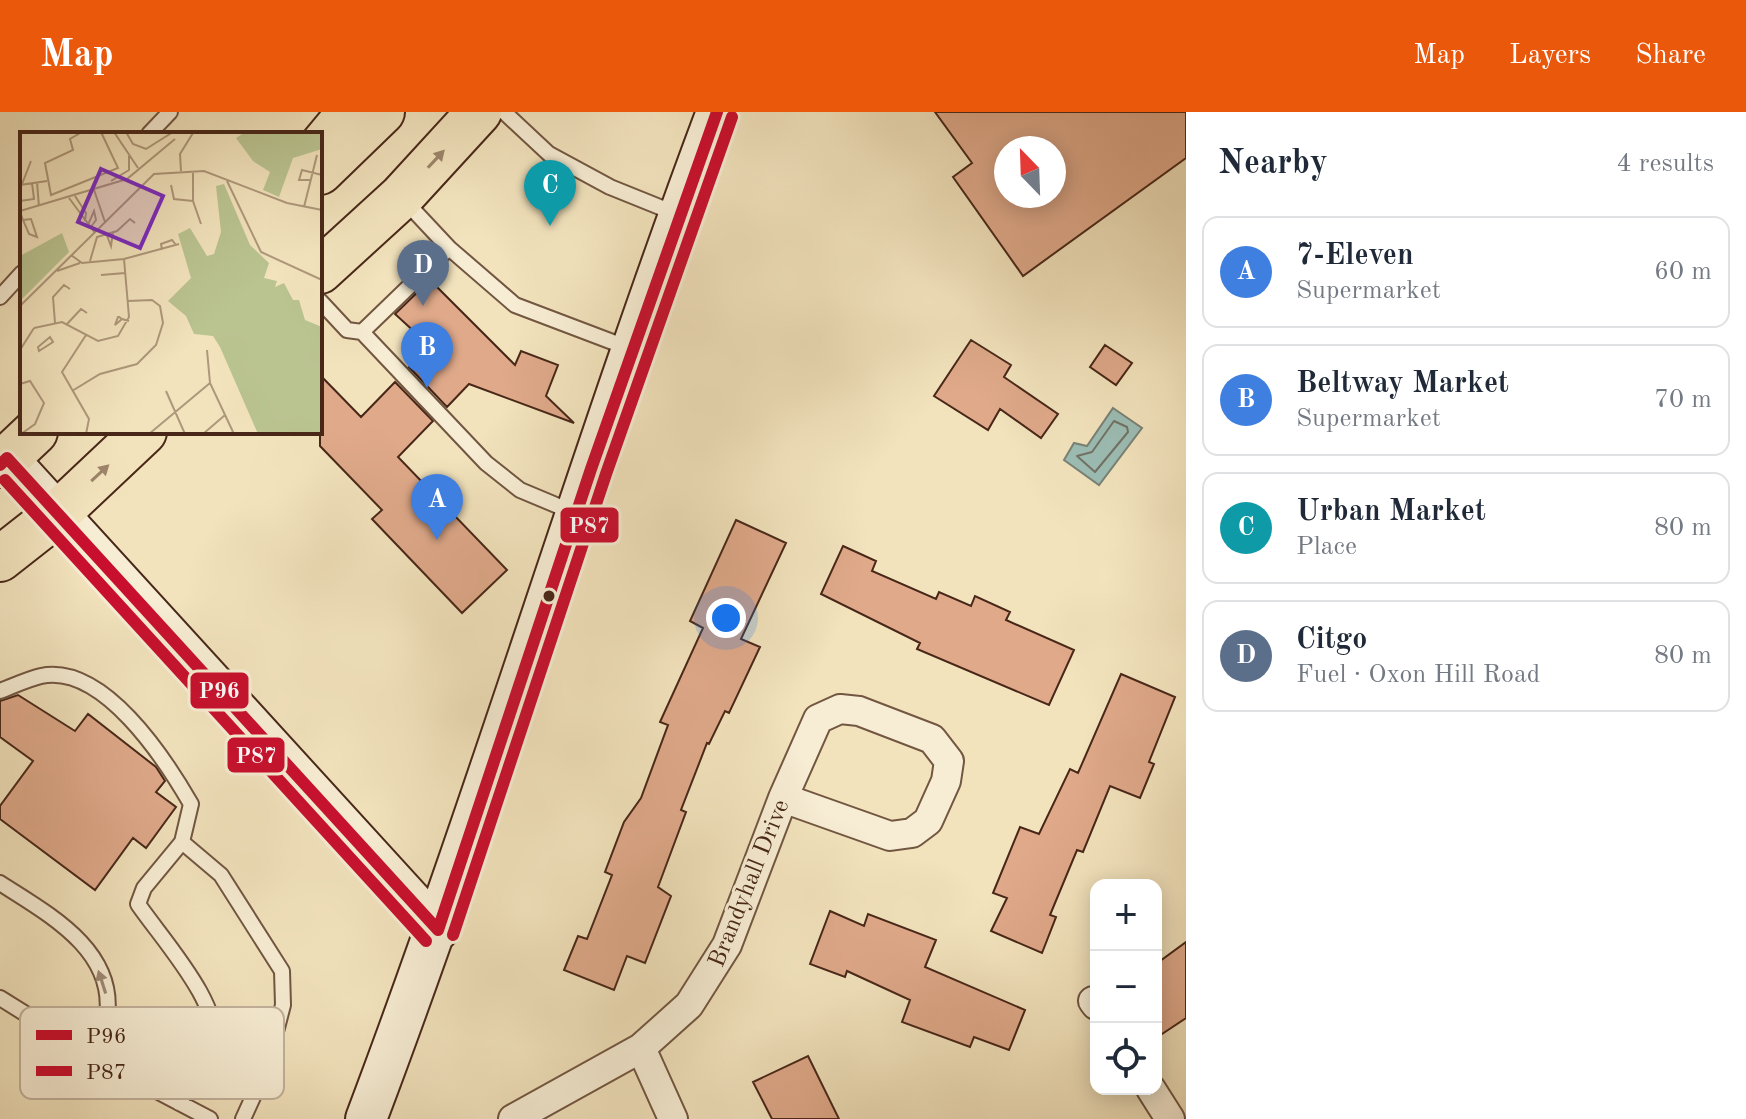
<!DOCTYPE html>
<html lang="en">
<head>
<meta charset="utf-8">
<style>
	:root { --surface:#fff; --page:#f2f2f3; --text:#1f2937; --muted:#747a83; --line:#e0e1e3; --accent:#ea580c }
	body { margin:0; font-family:"Old Standard TT",serif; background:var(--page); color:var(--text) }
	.controls { position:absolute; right:24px; bottom:24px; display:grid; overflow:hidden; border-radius:16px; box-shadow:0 4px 20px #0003 }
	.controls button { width:72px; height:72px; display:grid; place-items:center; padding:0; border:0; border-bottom:2px solid var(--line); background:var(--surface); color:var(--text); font:40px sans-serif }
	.compass { position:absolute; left:994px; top:24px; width:72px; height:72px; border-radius:50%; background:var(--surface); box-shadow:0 4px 20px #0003; rotate:337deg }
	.you { position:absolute; left:726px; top:506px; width:28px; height:28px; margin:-20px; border:6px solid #fff; border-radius:50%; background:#1a73e8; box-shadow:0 0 0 12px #1a73e833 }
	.badge { display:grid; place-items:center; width:52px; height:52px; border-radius:50%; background:var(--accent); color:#fff; font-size:26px; font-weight:700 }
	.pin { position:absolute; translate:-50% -66px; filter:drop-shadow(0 2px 4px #0008) }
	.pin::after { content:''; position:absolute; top:42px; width:28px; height:24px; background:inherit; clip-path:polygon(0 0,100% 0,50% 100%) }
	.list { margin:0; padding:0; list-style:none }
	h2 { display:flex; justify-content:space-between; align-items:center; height:104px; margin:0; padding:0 32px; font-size:34px }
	h2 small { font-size:26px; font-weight:400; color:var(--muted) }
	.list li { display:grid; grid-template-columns:52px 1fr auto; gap:24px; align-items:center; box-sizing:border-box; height:112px; margin:0 16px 16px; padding:0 16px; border:2px solid var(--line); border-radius:16px }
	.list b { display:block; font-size:30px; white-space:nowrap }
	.list p { margin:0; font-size:26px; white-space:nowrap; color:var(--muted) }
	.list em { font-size:26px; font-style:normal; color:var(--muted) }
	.icon { flex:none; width:44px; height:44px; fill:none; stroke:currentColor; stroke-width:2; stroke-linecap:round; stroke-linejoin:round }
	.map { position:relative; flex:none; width:1186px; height:1007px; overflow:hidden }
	header { display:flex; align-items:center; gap:48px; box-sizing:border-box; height:112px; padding:0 40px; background:var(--accent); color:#fff }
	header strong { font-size:38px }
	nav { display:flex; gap:44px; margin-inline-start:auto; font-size:28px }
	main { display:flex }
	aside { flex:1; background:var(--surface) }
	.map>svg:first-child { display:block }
	.water { fill:#9cbeb5; stroke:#7a8276; stroke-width:2 }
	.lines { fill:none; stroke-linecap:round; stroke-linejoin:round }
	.shore { stroke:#727266; stroke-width:2 }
	.building { fill:#dfa98a; stroke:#482718; stroke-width:2; fill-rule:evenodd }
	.lane-casing { stroke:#725641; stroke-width:18 }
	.street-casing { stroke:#725641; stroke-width:32 }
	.secondary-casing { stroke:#482718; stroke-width:44 }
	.primary-casing { stroke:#482718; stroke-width:48 }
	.highway-casing { stroke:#482718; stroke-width:48 }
	.lane { stroke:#f7edd4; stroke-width:14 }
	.street { stroke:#f7edd4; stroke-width:28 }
	.secondary { stroke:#f7edd4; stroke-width:40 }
	.primary { stroke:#f2e3bd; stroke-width:44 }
	.highway { stroke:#f2e3bd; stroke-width:44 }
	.bus-1-casing { stroke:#f7edd4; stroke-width:18 }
	.bus-2-casing { stroke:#f7edd4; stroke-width:18 }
	.bus-1 { stroke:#c8102e; stroke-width:12 }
	.bus-2 { stroke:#c8102e; stroke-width:12 }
	.oneway { fill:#9d856a }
	.oneway2 { fill:#a08a76 }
	.bus-dot { fill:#482718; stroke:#f7edd4; stroke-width:3 }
	.labels { text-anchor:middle; stroke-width:6; stroke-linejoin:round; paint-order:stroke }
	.street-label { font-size:24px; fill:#482718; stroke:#f7edd4 }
	.inset-road { fill:none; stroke:#ae987b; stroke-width:2 }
	.view { fill:#7b2cbf; fill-opacity:0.15; stroke:#7b2cbf; stroke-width:4 }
	.inset-edge { fill:none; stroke:#482718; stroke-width:4 }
	.key { fill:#f7edd4; stroke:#c2b29c; stroke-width:2 }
	.key-label { font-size:22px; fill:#482718 }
	.line-badge { stroke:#f7edd4; stroke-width:3 }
	.badge-label { font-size:22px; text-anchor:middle; font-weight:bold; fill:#fff }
</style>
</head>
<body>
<header>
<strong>Map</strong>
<nav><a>Map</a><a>Layers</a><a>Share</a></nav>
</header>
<main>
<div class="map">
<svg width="1186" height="1007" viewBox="0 0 1186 1007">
	<rect width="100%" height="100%" fill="#f2e3bd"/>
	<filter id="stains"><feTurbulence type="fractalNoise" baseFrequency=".0025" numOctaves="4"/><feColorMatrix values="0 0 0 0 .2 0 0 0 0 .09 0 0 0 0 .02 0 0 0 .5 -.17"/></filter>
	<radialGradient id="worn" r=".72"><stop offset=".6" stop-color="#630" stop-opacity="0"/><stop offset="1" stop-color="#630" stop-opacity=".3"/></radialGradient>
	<path class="water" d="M1113,296L1142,316L1099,373L1064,348L1074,331L1087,334Z"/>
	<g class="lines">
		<path class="shore" d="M1114,309L1127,315L1128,320L1095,360L1077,344L1092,340Z"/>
	</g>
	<path class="building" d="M935,0H1186V46L1023,164L953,65L972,51ZM1006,36H1054V84H1006Z
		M430,168L515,253L521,239L558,253L546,284L574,311L469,272L447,295L409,255L430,234L395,202Z
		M971,228L1011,253L1004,265L1058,302L1041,326L1000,297L988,318L934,284Z
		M1105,233L1132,251L1116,273L1090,255Z
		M320,263L361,305L395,270L433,309L398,345L507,458L462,501L372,407L382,398L320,334Z
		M736,408L786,431L741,527L760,535L729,601L725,599L709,632L707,631L681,698L686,700L658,775L671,784L645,851L627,844L614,878L564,858L578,824L587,827L612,763L605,760L624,710L641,686L668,613L660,610L703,516L690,509Z
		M843,434L876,449L872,459L936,487L939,480L971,494L975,484L1010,500L1006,508L1074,538L1049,593L917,537L920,531L821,482Z
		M1121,562L1175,585L1149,650L1154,652L1140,686L1110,674L1083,740L1077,738L1050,803L1056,805L1042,841L991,819L1007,786L993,781L1020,715L1039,722L1070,657L1078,661Z
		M18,583L75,619L88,602L156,655L165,669L156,680L176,695L146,736L133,726L95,778L0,707V694L33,649L0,625V589Z
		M830,799L864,814L868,802L936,828L925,855L1025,898L1009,938L974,925L970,935L902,910L910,888L847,859L845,865L810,852Z
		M1186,830V906L1156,926V852Z
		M808,944L839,1007H772L753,970Z"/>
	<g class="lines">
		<defs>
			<path id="lane" d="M504,0L549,42L610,75L677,102
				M149,22L170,0
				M449,136L515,193L631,237
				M0,185L22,161
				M320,189L347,218L362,220L449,136L405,89
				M362,220L486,351L520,378L575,401
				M0,579C13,574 28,567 41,564C103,551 165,647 191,692L182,730
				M0,771C46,801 116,837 107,904C105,918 100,932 96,946
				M0,886L111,955L210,1007
				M179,991C190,974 205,956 212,938C228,898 160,825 138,792L144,776L182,730L221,763L282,859L283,893L267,954L243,1007"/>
			<path id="street" d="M1093,889L1096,893
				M641,936L673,1007
				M1151,977L1170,1007
				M513,1007L641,936L689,893L727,833L783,686L818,607L840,597L859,599L932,627L949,649L946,669L928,709L912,721L890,724L783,686"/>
			<path id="secondary" d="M7,346L438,818
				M366,1007C492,674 592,333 717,0"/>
			<path id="primary" d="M320,60L382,0
				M320,159L401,85L479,0
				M0,353L35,320
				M0,447L56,403L144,320"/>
			<path id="highway" d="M320,36L350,0"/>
		</defs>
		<use href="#lane" class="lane-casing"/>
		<use href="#street" class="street-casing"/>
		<use href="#secondary" class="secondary-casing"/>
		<use href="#primary" class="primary-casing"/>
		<use href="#highway" class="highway-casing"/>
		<use href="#lane" class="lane"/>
		<use href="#street" class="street"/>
		<use href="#secondary" class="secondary"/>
		<use href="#primary" class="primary"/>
		<use href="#highway" class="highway"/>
		<defs>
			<path id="bus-1" d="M0,353L7,346L438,818
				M438,818L591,357L717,0"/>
			<path id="bus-2" d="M5,368L426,829
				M453,823L606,362L732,5"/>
		</defs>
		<use href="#bus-1" class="bus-1-casing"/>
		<use href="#bus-2" class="bus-2-casing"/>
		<use href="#bus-1" class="bus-1"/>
		<use href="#bus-2" class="bus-2"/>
	</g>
	<defs><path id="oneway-solid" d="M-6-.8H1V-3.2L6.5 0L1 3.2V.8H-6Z" transform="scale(2)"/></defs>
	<g class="oneway">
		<use href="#oneway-solid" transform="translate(436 47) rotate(-47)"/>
		<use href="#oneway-solid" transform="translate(100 361) rotate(-43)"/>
	</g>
	<use class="oneway2" href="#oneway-solid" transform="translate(102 870) rotate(-108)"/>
	<circle class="bus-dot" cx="549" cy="484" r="7"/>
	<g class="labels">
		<g class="street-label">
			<text transform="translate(748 771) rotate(-68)" y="8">Brandyhall Drive</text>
		</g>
	</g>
	<g transform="translate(20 20)">
		<rect width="302" height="302" fill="#f2e3bd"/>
		<path d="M225,0H302V17L273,26L259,65L243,58L250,40L233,29L216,6ZM204,52L230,113L249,131L244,146L257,149L255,155L264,151L273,168H279L285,188L302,195V302H238L200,215L193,204L174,202L166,184L148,169L171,146L158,102L170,96L187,124L194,122L201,100L196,54ZM42,101L49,120L0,169V124Z" fill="#bac491"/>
		<path class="inset-road" d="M62,0L50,7L53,18L25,31L31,63L98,36L81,0M94,0L118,36M106,0L113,12L126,17L153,0M161,39L160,22L173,1M173,40V69L181,92M290,48H279L282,38L302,43M91,49L109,38V24M207,49L241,120L302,148M17,50L19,75M2,52L11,29M0,53L27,49M151,53L154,67L173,69M73,55L85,90M55,64L66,81L65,89M49,66L75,101M0,69L14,67L12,51M284,75L297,23M0,79L107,47L155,7M0,80L3,88L9,102L17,105L11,87L3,88M68,93L74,79L76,88L70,96M86,101L91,114L93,100M142,118L141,112L152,108L156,113M51,123L62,131L104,127L159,112M70,129L77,105L97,99L110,87L115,91M37,139L60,131M81,143L105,141M0,174L134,42L184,39L267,71L302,78M102,187L95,193L98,185H99L102,187L109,189M35,191L33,165L44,153L50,157M47,192L61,177L67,181M14,196L42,190L78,209L98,204L109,185L104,127M66,203L42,240L69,287L66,302M30,205L33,210L19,219L18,215ZM0,218L14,196M187,218L190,251L214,302M0,252L10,249L24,271L15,292L1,302M52,259L80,242L117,232L136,213L143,191L140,174L132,168L108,169M146,259L165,302M129,302L190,251M183,302L205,283"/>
		<path class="view" d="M81,37L143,64L120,116L58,90Z"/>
		<rect width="302" height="302" class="inset-edge"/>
	</g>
	<rect x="20" y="895" width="264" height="92" rx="12" class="key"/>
	<rect x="36" y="918" width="36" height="10" fill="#c8102e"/>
	<rect x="36" y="954" width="36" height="10" fill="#c8102e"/>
	<g class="key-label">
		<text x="86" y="931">P96</text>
		<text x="86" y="967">P87</text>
	</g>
	<g class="line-badge">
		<rect x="559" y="394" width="61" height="38" rx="8" fill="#c8102e"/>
		<rect x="189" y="559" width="61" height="39" rx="8" fill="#c8102e"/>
		<rect x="226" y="624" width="60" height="38" rx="8" fill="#c8102e"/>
	</g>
	<g class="badge-label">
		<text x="589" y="421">P87</text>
		<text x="219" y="586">P96</text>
		<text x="256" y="651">P87</text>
	</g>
	<rect width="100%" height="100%" filter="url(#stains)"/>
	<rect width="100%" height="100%" fill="url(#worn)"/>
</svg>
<div class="controls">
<button>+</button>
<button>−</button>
<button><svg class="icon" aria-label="locate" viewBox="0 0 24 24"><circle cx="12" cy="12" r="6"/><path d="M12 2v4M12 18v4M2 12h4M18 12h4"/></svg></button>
</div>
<svg class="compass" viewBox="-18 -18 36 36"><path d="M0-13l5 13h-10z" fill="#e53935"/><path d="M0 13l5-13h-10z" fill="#747a83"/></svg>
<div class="you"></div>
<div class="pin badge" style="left:437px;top:428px;background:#3f7fe0">A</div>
<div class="pin badge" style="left:427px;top:276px;background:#3f7fe0">B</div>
<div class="pin badge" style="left:550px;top:114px;background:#0f9aa8">C</div>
<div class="pin badge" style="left:423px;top:194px;background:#5c6f8a">D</div>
</div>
<aside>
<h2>Nearby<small>4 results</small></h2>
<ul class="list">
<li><span class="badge" style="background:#3f7fe0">A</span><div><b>7-Eleven</b><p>Supermarket</p></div><em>60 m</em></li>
<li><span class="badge" style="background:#3f7fe0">B</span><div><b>Beltway Market</b><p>Supermarket</p></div><em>70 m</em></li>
<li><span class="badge" style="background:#0f9aa8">C</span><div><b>Urban Market</b><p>Place</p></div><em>80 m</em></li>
<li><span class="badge" style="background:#5c6f8a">D</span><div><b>Citgo</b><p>Fuel · Oxon Hill Road</p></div><em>80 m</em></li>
</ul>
</aside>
</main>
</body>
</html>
